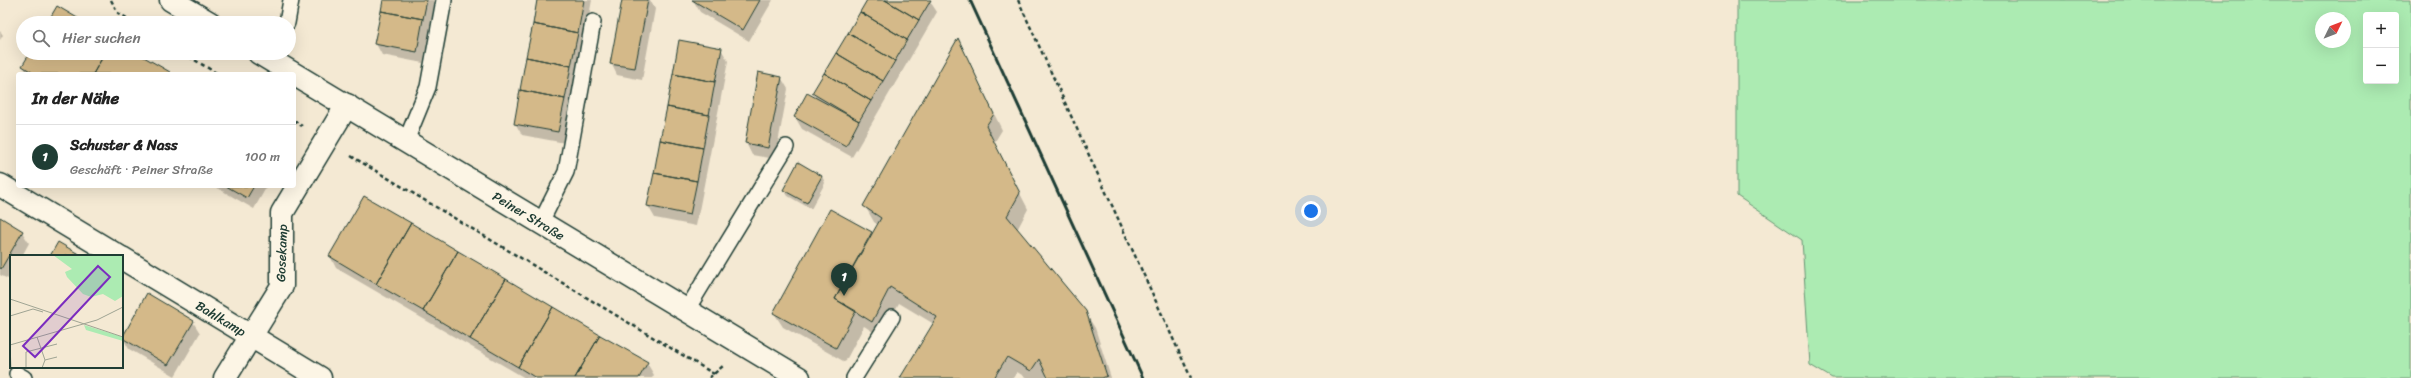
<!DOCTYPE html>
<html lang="de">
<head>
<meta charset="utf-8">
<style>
	:root { --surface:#fff; --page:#f2f2f2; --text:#222; --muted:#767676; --line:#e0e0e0; --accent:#1f3d34 }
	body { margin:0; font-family:Sriracha,sans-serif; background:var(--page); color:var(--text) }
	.controls { position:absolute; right:12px; top:12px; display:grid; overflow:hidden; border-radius:4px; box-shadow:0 4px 16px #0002 }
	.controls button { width:36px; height:36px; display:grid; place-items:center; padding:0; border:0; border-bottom:1px solid var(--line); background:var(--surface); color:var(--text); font:20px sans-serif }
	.compass { position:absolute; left:2315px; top:12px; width:36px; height:36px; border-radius:50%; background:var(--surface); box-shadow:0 4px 16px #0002; rotate:47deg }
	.you { position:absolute; left:1311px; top:211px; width:14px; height:14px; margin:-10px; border:3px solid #fff; border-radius:50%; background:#1a73e8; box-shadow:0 0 0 6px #1a73e833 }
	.badge { display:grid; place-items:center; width:26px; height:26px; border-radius:50%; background:var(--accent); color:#fff; font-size:13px; font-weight:700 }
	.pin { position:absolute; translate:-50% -33px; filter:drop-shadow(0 1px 2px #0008) }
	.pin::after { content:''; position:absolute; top:21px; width:14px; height:12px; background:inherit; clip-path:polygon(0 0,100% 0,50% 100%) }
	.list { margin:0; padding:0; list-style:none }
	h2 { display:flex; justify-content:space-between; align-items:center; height:52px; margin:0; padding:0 16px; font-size:17px }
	h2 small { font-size:13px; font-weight:400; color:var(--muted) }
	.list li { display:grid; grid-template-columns:26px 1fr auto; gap:12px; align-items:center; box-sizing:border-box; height:64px; padding:0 16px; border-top:1px solid var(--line) }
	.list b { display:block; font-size:15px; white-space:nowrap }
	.list p { margin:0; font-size:13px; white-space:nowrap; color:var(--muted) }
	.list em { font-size:13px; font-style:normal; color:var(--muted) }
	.icon { flex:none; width:22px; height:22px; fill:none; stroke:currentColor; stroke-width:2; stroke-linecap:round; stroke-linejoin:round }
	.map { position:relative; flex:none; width:2411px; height:378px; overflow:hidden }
	.search { position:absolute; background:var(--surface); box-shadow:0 4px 16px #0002; left:16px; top:16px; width:280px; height:44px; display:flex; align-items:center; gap:10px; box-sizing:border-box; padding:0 14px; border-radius:22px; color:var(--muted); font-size:15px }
	.panel { position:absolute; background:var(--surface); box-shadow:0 4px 16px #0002; left:16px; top:72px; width:280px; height:116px; border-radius:4px }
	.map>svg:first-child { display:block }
	.green { fill:#acebb2; stroke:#669473; fill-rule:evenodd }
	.shadow { fill:#0003; fill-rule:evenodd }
	.building { fill:#d4b989; stroke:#1f3d34 }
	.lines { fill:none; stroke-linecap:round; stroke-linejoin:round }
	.lane-casing { stroke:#1f3d34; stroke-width:18 }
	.street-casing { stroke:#1f3d34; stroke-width:25 }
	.secondary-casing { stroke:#1f3d34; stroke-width:25 }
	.path { stroke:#1f3d34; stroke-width:2.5; stroke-dasharray:4 3; stroke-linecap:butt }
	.lane { stroke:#fcf5e5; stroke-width:15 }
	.street { stroke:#fcf5e5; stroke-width:22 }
	.secondary { stroke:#fcf5e5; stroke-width:22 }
	.rail { stroke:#1f3d34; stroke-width:3 }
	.labels { text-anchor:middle; stroke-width:4; stroke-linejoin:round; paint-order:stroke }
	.street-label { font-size:13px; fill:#1f3d34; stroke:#fcf5e5 }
	.inset-road { fill:none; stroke:#9fa493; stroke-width:1 }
	.view { fill:#7b2cbf; fill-opacity:0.15; stroke:#7b2cbf; stroke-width:2 }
	.inset-edge { fill:none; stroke:#1f3d34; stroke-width:2 }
</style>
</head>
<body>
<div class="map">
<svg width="2411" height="378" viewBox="0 0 2411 378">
	<rect width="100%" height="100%" fill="#f4e9d3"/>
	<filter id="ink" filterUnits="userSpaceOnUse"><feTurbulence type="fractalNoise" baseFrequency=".025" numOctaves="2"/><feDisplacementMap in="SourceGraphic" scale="8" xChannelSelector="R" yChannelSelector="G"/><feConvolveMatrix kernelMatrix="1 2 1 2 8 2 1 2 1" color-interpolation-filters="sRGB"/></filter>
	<g filter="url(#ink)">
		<path class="green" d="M1737,0H2411V378H1832L1810,365L1802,240L1737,196ZM2366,15H2396V81H2366ZM2321,18H2345V42H2321Z"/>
		<path class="shadow" d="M384,0H435L423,63L382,55L376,44Z
			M539,0H592L565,143L522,135L515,123Z
			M623,0H650L655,9L642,80L617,75L611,63Z
			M693,0H773L749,41L700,12Z
			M868,0H929L937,12L852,157L802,129L795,117L816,99L813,93Z
			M0,31L3,35L0,40Z
			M958,40L1002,130L994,143L1028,209L1017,230L1085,312L1095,328L1111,378H1049L1047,375L1045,378H1027L1017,372L1013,378H901L934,324L899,303L881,337L864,326L845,362L783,327L774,313L831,211L872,235L878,225L874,222L865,206ZM867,239H870L834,304L832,303Z
			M721,49L728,61L696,226L655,218L648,206Z
			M31,53H135L171,74H28L23,66Z
			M781,77L788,89L775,159L752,155L746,143Z
			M822,176L825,183L811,209L788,196L784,190Z
			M214,186H267L254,209Z
			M0,218L22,232L29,243L22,256H11V274L8,279L0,275Z
			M330,256L647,363L654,375L652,378H525L336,268Z
			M147,295L193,322L200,333L175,376L129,349L122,337Z"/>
		<path class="building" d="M383,0H427L423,19L381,11Z
			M537,0H584L578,33L533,24Z
			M622,0H648L635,68L610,64Z
			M692,0H760L743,30Z
			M867,0H885L919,20L907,40L860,12Z
			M885,0H931L919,20Z
			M57,6L86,23H47Z
			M381,11L423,19L417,52L374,44Z
			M860,12L907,40L895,61L848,33Z
			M533,24L578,33L571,66L526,57Z
			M848,33L895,61L883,81L836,53Z
			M958,38L994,114L986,126L1020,193L1007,216L1086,311L1107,376L1102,378H1048L1039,359L1031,371L1007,357L994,378H900L937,317L890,287L872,322L835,299L881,218L863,206Z
			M679,40L722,48L715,82L673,74Z
			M30,53H105L93,74H35L22,66Z
			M105,53H137L170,72L169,74H93Z
			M836,53L883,81L871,101L824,73Z
			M526,57L571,66L565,99L520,90Z
			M758,72L782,77L768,148L745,143Z
			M824,73L871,101L859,121L812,93Z
			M673,74L715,82L709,115L667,107Z
			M520,90L565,99L558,132L514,124Z
			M807,93L859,121L846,146L794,117Z
			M667,107L709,115L703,148L660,140Z
			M660,140L703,148L697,181L654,173Z
			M798,162L822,176L807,203L783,190Z
			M654,173L697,181L690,215L647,206Z
			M226,186H254L247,198Z
			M364,196L411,223L376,284L329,256Z
			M830,209L872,232L835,299L856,311L836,348L773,313Z
			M0,217L23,231L1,269L0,268Z
			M411,223L458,251L423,311L376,284Z
			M58,242L82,256H50Z
			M458,251L506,279L470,339L423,311Z
			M506,279L553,307L518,367L470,339Z
			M147,293L194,321L168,365L122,338Z
			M553,307L600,335L575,378H536L518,367Z
			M600,335L648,362L639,378H575Z"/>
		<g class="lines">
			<defs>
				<path id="lane" d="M287,23L291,0
					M406,141L428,87L444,0
					M540,224L566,172L593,22
					M686,311L786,147
					M17,374L24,378
					M854,378L892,317"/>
				<g id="street">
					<path d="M0,185L118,256"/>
					<path id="s1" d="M122,258L320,378"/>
					<path d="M225,378L282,286V213L347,105"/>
				</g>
				<g id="secondary">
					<path d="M171,0L210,23"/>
					<path id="s2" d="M259,53L799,378"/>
				</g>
			</defs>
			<use href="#lane" class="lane-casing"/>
			<use href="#street" class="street-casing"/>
			<use href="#secondary" class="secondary-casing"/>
			<path class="path" d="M111,0L118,13L135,23
				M1018,0L1191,378
				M183,53L218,74
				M294,121L302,126
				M351,156L714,374
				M709,378L723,366"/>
			<use href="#lane" class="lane"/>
			<use href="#street" class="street"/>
			<use href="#secondary" class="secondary"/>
			<path class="rail" d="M970,0L1143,378"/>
		</g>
	</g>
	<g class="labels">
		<g class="street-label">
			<text dy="5" stroke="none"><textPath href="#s2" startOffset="315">Peiner Straße</textPath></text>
			<text transform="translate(281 253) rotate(-88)" y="5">Gosekamp</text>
			<text dy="5" stroke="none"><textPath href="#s1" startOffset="116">Bahlkamp</textPath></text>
		</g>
	</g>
	<g transform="translate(10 255)">
		<rect width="113" height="113" fill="#f4e9d3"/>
		<path d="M43,0H113V41L105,46L93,39L81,42L73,39L57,22L55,17L62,14ZM74,70L113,82V86L76,75Z" fill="#acebb2"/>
		<path class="inset-road" d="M0,44L113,82M0,61L23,54L33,57M27,82L35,105M0,90L1,113M0,90L87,65L113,52M16,113V97L47,89M32,113L35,105L47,102"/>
		<path class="view" d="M88,11L100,22L25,102L13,91Z"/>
		<rect width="113" height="113" class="inset-edge"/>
	</g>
</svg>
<div class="controls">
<button>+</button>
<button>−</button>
</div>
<svg class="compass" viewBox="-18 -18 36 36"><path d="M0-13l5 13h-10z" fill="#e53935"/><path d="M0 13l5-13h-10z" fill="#767676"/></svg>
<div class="you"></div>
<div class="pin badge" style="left:844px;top:296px">1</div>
<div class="search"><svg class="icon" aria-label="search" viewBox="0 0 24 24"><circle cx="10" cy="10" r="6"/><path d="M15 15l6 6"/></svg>Hier suchen</div>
<section class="panel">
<h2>In der Nähe<small></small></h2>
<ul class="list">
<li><span class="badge">1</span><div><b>Schuster &amp; Nass</b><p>Geschäft · Peiner Straße</p></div><em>100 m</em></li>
</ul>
</section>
</div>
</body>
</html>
